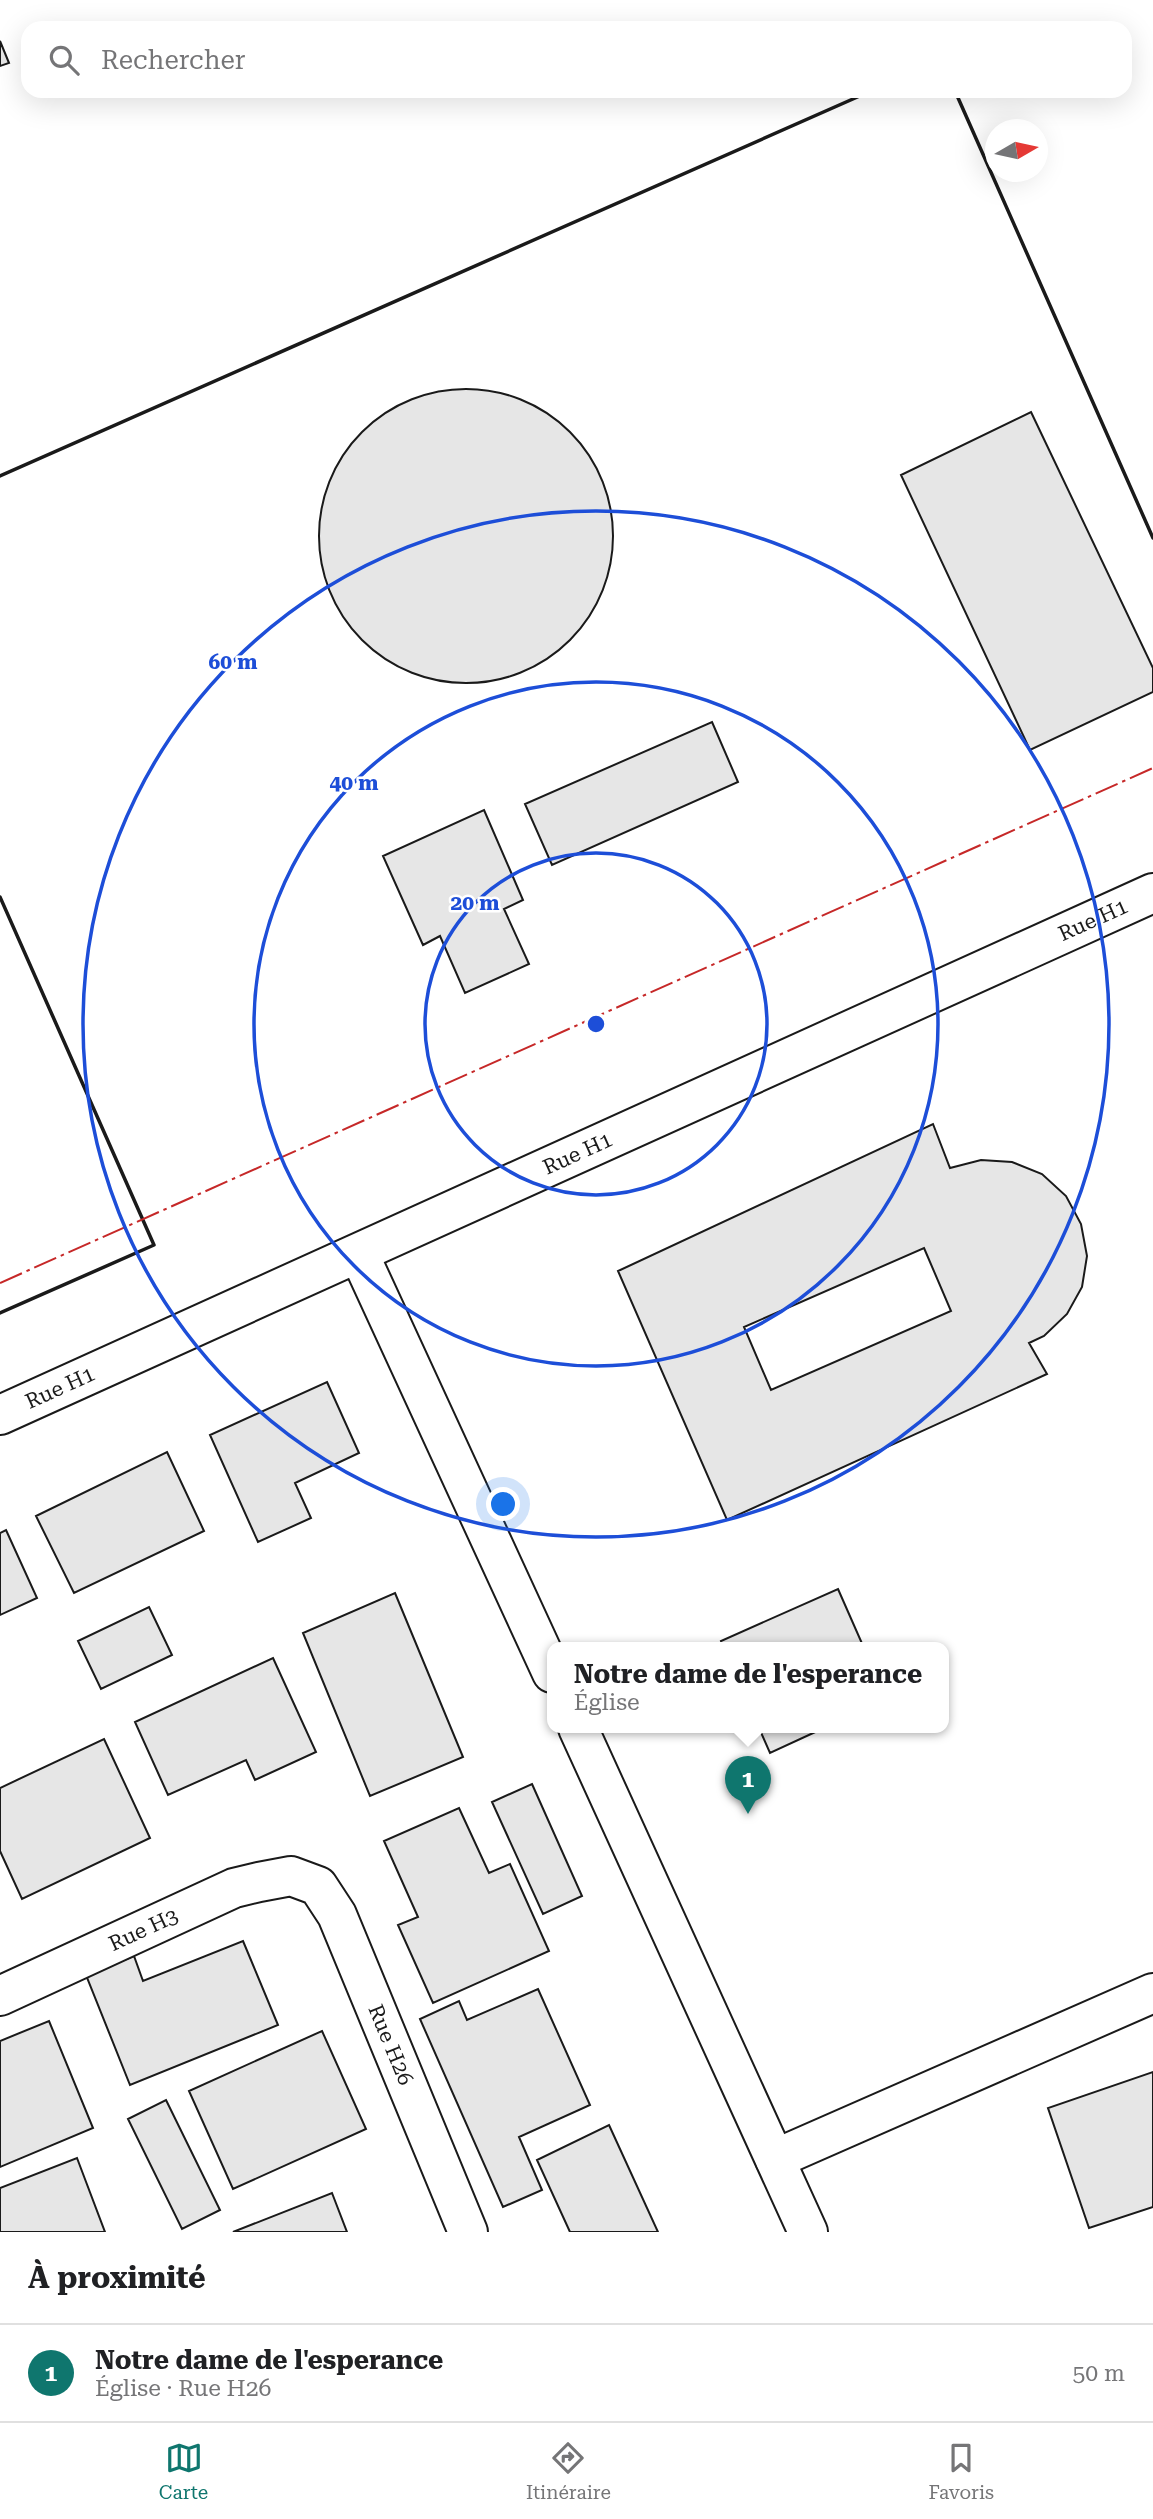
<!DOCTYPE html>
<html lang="fr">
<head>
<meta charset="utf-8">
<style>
	:root { --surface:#fff; --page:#f6f6f6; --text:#202124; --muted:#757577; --line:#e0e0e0; --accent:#0f766e }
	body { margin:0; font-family:"Roboto Serif",serif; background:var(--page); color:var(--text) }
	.compass { position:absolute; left:985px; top:119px; width:63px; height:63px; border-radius:50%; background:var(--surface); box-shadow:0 7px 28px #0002; rotate:81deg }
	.you { position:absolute; left:504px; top:1505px; width:24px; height:24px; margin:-18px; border:5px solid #fff; border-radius:50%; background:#1a73e8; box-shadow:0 0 0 10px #1a73e833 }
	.badge { display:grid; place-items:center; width:46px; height:46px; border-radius:50%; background:var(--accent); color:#fff; font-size:23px; font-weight:700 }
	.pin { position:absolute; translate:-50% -58px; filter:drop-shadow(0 2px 4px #0008) }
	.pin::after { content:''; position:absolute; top:37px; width:24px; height:21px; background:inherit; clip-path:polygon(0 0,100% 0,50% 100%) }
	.popup { position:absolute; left:547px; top:1642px; width:402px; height:91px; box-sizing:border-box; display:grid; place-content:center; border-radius:14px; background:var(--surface); filter:drop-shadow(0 2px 5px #0005); font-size:23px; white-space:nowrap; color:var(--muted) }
	.popup b { font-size:26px; color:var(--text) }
	.popup::after { content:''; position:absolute; left:50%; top:100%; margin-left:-14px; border:14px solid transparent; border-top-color:var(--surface) }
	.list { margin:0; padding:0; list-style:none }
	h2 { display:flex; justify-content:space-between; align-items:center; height:91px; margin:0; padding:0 28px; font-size:30px }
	h2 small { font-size:23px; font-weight:400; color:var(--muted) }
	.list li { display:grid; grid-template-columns:46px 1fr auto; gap:21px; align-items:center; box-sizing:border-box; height:98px; padding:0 28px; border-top:2px solid var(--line) }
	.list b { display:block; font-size:26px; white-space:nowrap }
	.list p { margin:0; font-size:23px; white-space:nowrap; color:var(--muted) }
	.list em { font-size:23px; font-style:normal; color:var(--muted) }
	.icon { flex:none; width:38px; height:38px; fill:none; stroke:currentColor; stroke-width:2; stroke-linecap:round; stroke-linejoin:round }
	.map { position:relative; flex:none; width:1153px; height:2232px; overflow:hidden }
	.search { position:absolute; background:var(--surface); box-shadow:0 7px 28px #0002; left:21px; right:21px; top:21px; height:77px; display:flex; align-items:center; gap:18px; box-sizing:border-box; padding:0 24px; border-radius:21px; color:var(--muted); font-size:26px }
	.sheet { height:189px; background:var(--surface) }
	nav { display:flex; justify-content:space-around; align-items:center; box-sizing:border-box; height:98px; border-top:2px solid var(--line); background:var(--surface); font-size:19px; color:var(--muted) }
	nav a { display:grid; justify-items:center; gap:4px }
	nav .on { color:var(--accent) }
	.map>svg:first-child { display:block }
	.building { fill:#e6e6e6; stroke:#1a1a1a; stroke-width:2; fill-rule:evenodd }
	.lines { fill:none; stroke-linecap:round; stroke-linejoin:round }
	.street-casing { stroke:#1a1a1a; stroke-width:42 }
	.secondary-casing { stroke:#1a1a1a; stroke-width:42 }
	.street { stroke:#fff; stroke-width:38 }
	.secondary { stroke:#fff; stroke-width:38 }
	.wall { stroke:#1a1a1a; stroke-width:3.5 }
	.power { stroke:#c62828; stroke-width:2; stroke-dasharray:24 5 3.5 5; stroke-linecap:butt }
	.ring { fill:none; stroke:#1d4ed8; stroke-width:3.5 }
	.labels { text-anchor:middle; stroke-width:5; stroke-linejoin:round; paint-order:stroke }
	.street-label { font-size:21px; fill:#1a1a1a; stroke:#fff }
	.centre { fill:#1d4ed8; stroke:#fff; stroke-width:3.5 }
	.ring-label { font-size:21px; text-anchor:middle; font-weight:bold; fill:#1d4ed8; stroke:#fff; stroke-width:5; stroke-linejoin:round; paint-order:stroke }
</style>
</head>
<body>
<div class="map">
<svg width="1153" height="2232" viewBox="0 0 1153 2232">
	<rect width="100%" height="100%" fill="#fff"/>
	<path class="building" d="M0,41L9,63L0,66Z
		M319 536a147 147 0 1 1 294 0a147 147 0 1 1-294 0Z
		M1031,412L1153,668V692L1030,750L901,475Z
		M712,722L738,782L552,865L525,804Z
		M484,810L523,900L504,909L529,964L465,993L440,936L423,945L383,856Z
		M933,1124L950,1168L981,1160L1012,1162L1042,1174L1066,1196L1081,1224L1087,1256L1082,1287L1067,1314L1044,1336L1029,1343L1047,1374L727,1520L618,1271ZM924,1248L951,1311L771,1390L744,1327Z
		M327,1382L359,1453L295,1483L311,1518L258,1542L210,1435Z
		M167,1452L204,1531L74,1593L36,1516Z
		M6,1530L37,1598L0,1615V1533Z
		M838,1589L864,1648H724L721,1641Z
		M395,1593L463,1757L370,1796L303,1633Z
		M149,1607L172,1655L101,1689L78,1641Z
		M273,1658L316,1752L255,1780L246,1760L168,1795L135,1722Z
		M759,1728H824L770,1753Z
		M104,1739L150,1838L22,1899L0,1851V1788Z
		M532,1784L582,1896L543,1914L492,1802Z
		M459,1808L489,1873L510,1864L549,1951L433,2003L398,1925L418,1917L384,1841Z
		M243,1941L278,2025L130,2085L86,1975L134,1956L143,1981Z
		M538,1989L590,2105L519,2137L542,2190L503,2207L420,2019L459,2001L467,2020Z
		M49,2021L93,2128L0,2167V2041Z
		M322,2031L366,2129L233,2189L189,2091Z
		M1153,2072V2207L1089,2228L1048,2108Z
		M166,2100L220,2210L182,2229L128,2119Z
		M609,2125L658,2232H570L537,2160Z
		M77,2158L105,2232H0V2188Z
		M332,2193L347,2232H233Z"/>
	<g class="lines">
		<defs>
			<g id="street">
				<path d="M359,1254L552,1673"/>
				<path d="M578,1728L808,2232"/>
				<path id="s1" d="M0,1996L234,1888L259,1882L291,1876L318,1886L337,1915L468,2232"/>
				<path d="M775,2159L1153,1993"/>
			</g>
			<g id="secondary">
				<path id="s2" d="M0,1415L1153,893"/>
			</g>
		</defs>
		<use href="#street" class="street-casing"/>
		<use href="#secondary" class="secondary-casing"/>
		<use href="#street" class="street"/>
		<use href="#secondary" class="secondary"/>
		<path class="wall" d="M955,91L1153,538
			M0,476L871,91
			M0,897L154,1245L0,1313"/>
		<path class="power" d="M0,1283L1153,768"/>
	</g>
	<g class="ring">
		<circle cx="596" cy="1024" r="171"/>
		<circle cx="596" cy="1024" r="342"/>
		<circle cx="596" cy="1024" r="513"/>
	</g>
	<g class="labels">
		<g class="street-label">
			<text dy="7" stroke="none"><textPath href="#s2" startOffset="1200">Rue H1</textPath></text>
			<text dy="7" stroke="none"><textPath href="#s2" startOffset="634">Rue H1</textPath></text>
			<text dy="7" stroke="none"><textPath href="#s2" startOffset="66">Rue H1</textPath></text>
			<text dy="7" stroke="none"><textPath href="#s1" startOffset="158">Rue H3</textPath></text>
			<text dy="7" stroke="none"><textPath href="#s1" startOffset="520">Rue H26</textPath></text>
		</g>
	</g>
	<circle cx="596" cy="1024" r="10" class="centre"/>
	<g class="ring-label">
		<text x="233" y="669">60 m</text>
		<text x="354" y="790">40 m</text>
		<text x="475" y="910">20 m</text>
	</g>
</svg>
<svg class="compass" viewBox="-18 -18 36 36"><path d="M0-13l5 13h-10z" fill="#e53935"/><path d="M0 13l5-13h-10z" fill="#757577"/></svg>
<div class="you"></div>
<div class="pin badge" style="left:748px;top:1814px">1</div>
<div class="popup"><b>Notre dame de l'esperance</b>Église</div>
<div class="search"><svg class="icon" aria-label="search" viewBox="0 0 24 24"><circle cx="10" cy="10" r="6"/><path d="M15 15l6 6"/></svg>Rechercher</div>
</div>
<section class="sheet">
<h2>À proximité<small></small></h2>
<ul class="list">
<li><span class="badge">1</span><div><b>Notre dame de l'esperance</b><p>Église · Rue H26</p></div><em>50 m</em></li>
</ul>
</section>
<nav>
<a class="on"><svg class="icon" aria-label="map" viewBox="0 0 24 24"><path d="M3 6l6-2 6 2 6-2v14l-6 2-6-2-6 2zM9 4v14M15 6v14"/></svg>Carte</a>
<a><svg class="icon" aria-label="directions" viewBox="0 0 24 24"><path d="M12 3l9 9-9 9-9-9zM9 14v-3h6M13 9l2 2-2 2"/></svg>Itinéraire</a>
<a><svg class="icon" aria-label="saved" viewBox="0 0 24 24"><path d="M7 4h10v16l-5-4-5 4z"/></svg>Favoris</a>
</nav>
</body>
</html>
